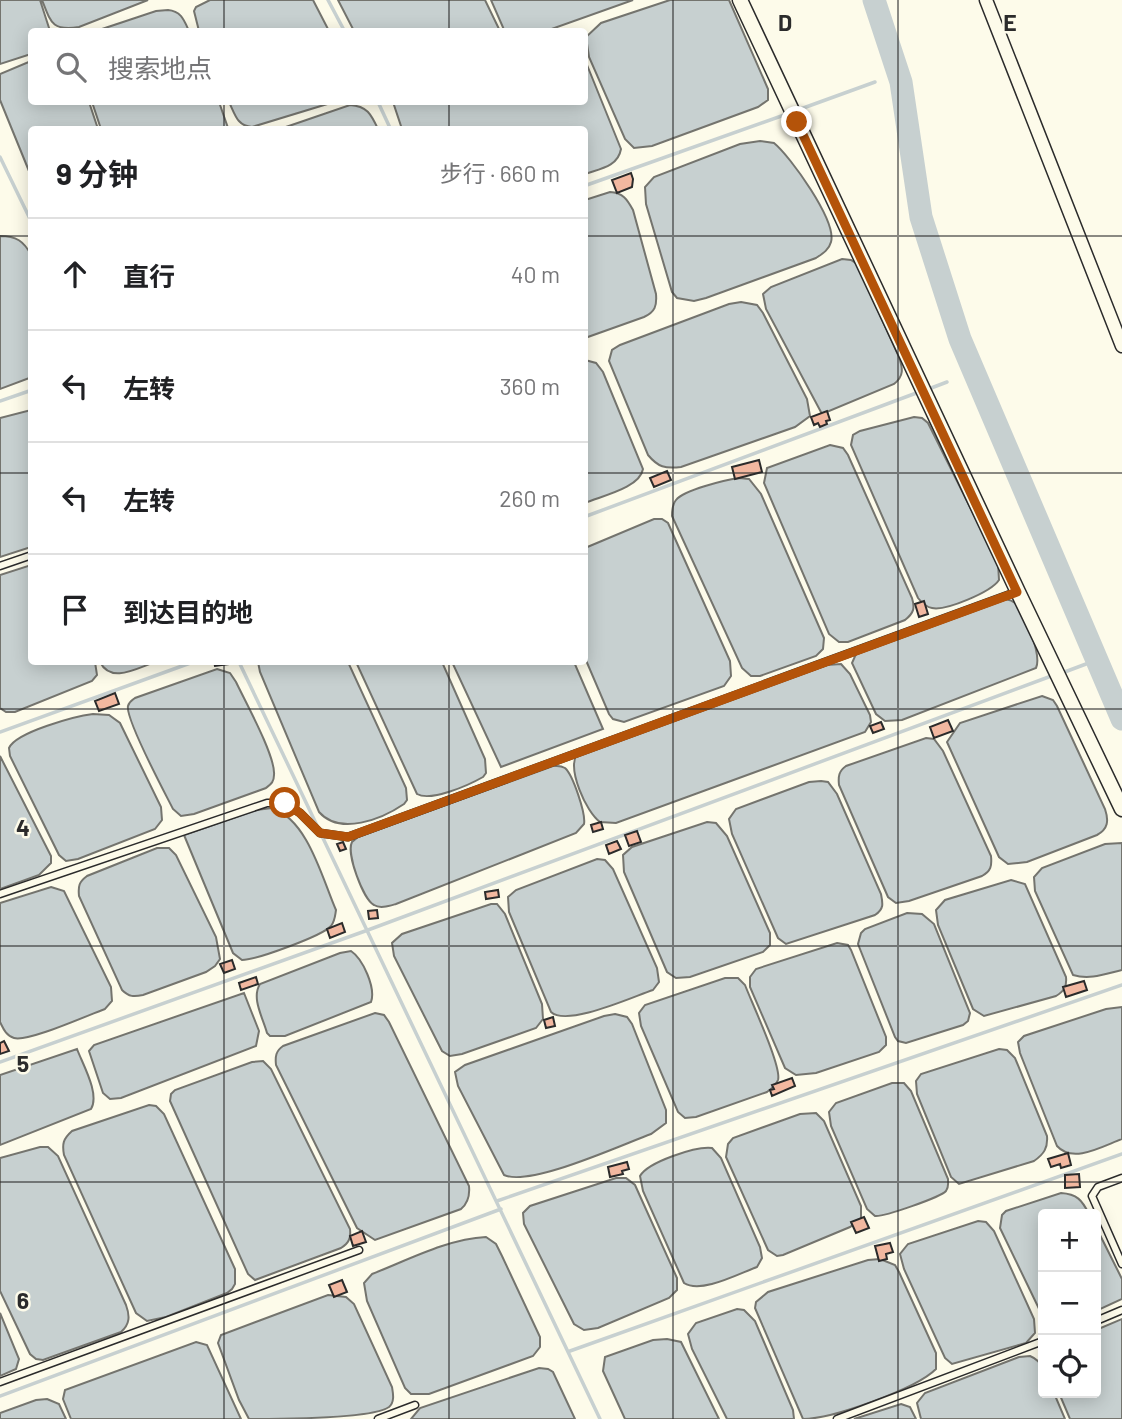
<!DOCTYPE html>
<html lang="zh">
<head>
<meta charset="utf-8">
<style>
	:root { --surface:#fff; --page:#f6f6f6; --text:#202124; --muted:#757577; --line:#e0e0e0 }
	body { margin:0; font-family:Barlow,"Noto Sans SC",sans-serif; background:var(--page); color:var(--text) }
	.controls { position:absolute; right:21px; bottom:21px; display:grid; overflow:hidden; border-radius:7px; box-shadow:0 4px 18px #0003 }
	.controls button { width:63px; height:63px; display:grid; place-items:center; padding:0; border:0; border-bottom:2px solid var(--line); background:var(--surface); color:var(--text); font:35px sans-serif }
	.stop { position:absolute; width:21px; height:21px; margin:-16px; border:5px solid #b45309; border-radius:50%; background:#fff }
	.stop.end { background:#b45309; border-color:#fff; box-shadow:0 2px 7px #0008 }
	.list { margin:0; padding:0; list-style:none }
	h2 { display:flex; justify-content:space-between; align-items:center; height:91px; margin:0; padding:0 28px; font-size:30px }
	h2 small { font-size:23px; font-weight:400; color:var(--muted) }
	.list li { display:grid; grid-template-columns:46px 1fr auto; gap:21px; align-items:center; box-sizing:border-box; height:112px; padding:0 28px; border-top:2px solid var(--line) }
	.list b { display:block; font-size:26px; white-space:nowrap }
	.list em { font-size:23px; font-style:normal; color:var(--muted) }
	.icon { flex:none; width:38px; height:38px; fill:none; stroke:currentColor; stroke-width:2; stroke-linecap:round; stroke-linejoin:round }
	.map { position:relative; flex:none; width:1122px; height:1419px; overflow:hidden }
	.search { position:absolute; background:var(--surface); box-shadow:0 4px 18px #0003; left:28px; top:28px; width:560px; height:77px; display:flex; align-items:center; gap:18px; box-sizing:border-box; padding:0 24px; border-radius:7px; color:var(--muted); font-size:26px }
	.panel { position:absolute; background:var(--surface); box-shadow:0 4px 18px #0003; left:28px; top:126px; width:560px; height:539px; border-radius:7px }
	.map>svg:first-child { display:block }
	.water { fill:#c7d0d0; stroke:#74746e; stroke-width:2 }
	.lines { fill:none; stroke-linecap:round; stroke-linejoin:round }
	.stream { stroke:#c7d0d0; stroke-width:3.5 }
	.river { stroke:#c7d0d0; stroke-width:23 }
	.building { fill:#f2b8a0; stroke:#2b2b2b; stroke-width:2 }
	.service-casing { stroke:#2b2b2b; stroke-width:9 }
	.minor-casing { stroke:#2b2b2b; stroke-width:15 }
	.tertiary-casing { stroke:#2b2b2b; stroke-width:17 }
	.service { stroke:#fdfbea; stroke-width:6 }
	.minor { stroke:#fdfbea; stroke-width:12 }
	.tertiary { stroke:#fdfbea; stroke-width:14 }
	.route { stroke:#b45309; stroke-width:9 }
	.grid { fill:none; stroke:#2b2b2b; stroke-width:2; stroke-opacity:0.55 }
	.grid-label { font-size:23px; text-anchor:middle; font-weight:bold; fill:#2b2b2b; stroke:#fdfbea; stroke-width:5; stroke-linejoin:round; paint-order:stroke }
</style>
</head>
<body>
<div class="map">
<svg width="1122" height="1419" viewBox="0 0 1122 1419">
	<rect width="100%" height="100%" fill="#fdfbea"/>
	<path class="water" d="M0,0H40L50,31L32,32L31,54L0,64Z
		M42,0H148L79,27C52,31 51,23 42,0Z
		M210,0H313L329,31H199L194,11L196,7Z
		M338,0H485L500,31H354Z
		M491,0H633L546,31L505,32Z
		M670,0H729L768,89V100L758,107L652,146L634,148L625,139L589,57L586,37L601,23Z
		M168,10C181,11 184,20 189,31H96L156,11Z
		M585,60L621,149C618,167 599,169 585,174L584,130L402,129L393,102H584Z
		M31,61L32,102H89L98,129L32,130L31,176L0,100V74Z
		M92,102H219L228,128L101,129Z
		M229,102H334L252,127C237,126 235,114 229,102Z
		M350,105C367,106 371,114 378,129H280Z
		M760,141L774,143C790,156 837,221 831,242C829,250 822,254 816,258L706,298L694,301L677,298L672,292L646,204L645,187L654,177L740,144Z
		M610,192C623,193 627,199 633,210L656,294C657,306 655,312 644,317L585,338V200Z
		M0,236C16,236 24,241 31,255L32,377L0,389Z
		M842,259L851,260L857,264L899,357C903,369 904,376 894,384L822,414L766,309L763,294L771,287Z
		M741,302L757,305L763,313L807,399L810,416L795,427L681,467C665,469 658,467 648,455L609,361L612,350L620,345L729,304Z
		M585,360L596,363L603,372L643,469C640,488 601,496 585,503Z
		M31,410V547L0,557V418Z
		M914,417L922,418L928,423L998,563L999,580C991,592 946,611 932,608C926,607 922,603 918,598L851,445L853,435L860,431Z
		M830,445L843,448L848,455L912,598C915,608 914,613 905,620L848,642H839L829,634L764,483L767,468Z
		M739,478L749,479L761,494L824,638L823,649L816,656L760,676H751L742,668L672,516C672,511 672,505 676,500C684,490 725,480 739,478Z
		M654,519H662L668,523L730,661L731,676L724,686L624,722L613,719L609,714L585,658V548Z
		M31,565L32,662H95L97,675L92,681L15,712H6L0,708V575Z
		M1004,599C1009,600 1010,599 1015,603C1025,613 1042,655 1036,668L902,720L885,721L876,714L852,663L856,654Z
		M100,662H155C137,668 111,684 100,662Z
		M258,662H348L406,788L407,800L404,804C382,819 340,836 319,812L260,672Z
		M356,662H442L485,759L486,773L483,777C469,785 431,802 417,794Z
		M452,662H574L603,729L501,767Z
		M841,664L850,674L870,715L871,722L865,732L616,823L600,822C586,812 567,769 577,754L827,665Z
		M217,669L230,673L236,682C245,701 276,757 274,775C274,782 271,784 266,788L194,814L181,816L173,809C165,793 125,719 128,706C129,702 131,701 135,698Z
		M1042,696L1053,700L1057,706L1105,809C1109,821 1108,829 1097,835L1027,862L1008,864L999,857L947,742L960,723Z
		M93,714L109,715L120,723L161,807L162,820L155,829L78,859L66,861L59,855L10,756L9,748C16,732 76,716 93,714Z
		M926,738L934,739L943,751L991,856C992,866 991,871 982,876L909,901L896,903L888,897L839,785C838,776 839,771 846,766Z
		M0,756L51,856V863L39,875L0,889Z
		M553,766C558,766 560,765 565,768C573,775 586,814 584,824L576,833L396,904C389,906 380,909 374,905C363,899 346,853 352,842L358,837Z
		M821,781L828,782L837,794L881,894C883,904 884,909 875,915L786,944L778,938L732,834L729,819L736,809L809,782Z
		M272,808C308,820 322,878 336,910C335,916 335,921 331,926C322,936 256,960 242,960L233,953L184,835L256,810Z
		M707,822L716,823L727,836L770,933V945L763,952L690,977L676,978L667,972L624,872L623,855L632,847Z
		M1122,843V970C1105,974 1090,980 1073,975L1035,891L1034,877L1042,868L1105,844Z
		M157,848H169L176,855L216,937L220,959L215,966L206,972L143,995C134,997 129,997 122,990L79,896C78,886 79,882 87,876Z
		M597,859L605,860L613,869L657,968L659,982L653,990C632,997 567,1027 551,1012L509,912L508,897L516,890Z
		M1011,880L1025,884L1066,977C1067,987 1064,991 1056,996L984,1016L973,1009L938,925L936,910L945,900Z
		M51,887L64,891L111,987L112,1001L105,1009C88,1015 29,1042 14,1038C6,1036 3,1028 0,1022V903Z
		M491,904H497L505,914L542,1004L543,1019L536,1028L462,1054L450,1056L442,1051L394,956L392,943L402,934Z
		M907,913L922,914L934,924L970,1013L968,1021L963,1025L906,1043L898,1041L895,1037L858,944L861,933L865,929Z
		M837,943L848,945L851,950L886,1037V1045L879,1052L816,1073L796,1075L785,1068L750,987V977L756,969Z
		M351,951C363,959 376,988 371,1002L285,1036H270L267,1033C263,1018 251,998 260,984L340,953Z
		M725,978H738L745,985C751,1001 782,1067 778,1080C776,1085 771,1089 767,1092L696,1117L685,1118L678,1112L641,1026L639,1013L645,1005Z
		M244,993L259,1031L256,1046L121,1098L110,1099L103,1093L89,1051L94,1045Z
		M1122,1007V1139C1103,1146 1073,1164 1057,1146L1020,1053L1018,1042L1024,1036L1106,1009Z
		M375,1013L384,1015L389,1022L469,1186C470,1196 468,1203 461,1209L375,1240L357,1228L276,1065C275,1056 276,1051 283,1046Z
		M615,1014L627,1017L632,1024L666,1110V1123L651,1134C621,1145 530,1187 504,1175L458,1086L455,1072L465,1065L604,1016Z
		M77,1049C83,1065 100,1094 91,1109L0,1145V1075Z
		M999,1049L1007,1050L1015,1058L1047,1136C1048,1148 1044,1154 1034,1161L959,1184L951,1177L917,1094L916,1081L921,1074Z
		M263,1061L271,1069L350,1229C351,1238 349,1243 341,1248L255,1280L248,1274L170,1101L171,1094L175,1090L252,1062Z
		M892,1083H904L911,1091L948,1179C948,1184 949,1187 946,1191C941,1197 884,1217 875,1216L867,1209L831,1126L829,1112L836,1103Z
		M149,1105L156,1106L164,1114L235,1269V1284L232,1289L227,1293L166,1317L147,1321L136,1313L64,1155C62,1144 63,1139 72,1131Z
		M816,1113L824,1121L861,1206V1219L850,1227L783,1255L777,1256L768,1250L726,1157L728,1144L733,1138L800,1114Z
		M40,1147H48L58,1156L126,1305C130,1316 130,1324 121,1332L43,1360L36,1359L30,1354L0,1291V1158Z
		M712,1148L721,1158L760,1247L762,1258L757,1267C738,1274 701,1294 684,1283L643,1191L640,1176C648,1162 696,1146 712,1148Z
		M616,1178H626L635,1185L677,1278V1290L669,1298L598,1328L584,1330L574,1324L524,1224L523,1213L530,1206Z
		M1061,1193C1077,1194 1082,1200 1089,1214H1043V1317L1000,1228L1002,1215L1006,1211Z
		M978,1221L986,1222L994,1231L1034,1319L1035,1333L1026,1343L952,1364L945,1358L904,1269L900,1254L908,1244Z
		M1096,1227L1122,1279V1299L1096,1311Z
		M486,1237L496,1244L502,1256L540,1337V1347L533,1356L429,1394H411L405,1388L367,1301L364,1283L372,1274C408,1260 447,1239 486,1237Z
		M880,1259L895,1265L899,1272L936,1353V1369C916,1389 832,1419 803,1419L755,1308L756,1302L768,1292L868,1260Z
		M328,1295L346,1297L354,1304L392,1387C393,1393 395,1402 389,1407C372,1419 277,1419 249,1419L239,1400L218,1343L221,1335Z
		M737,1309L744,1310L755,1321L793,1410L794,1419H727L692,1349L688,1334L696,1323Z
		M0,1313L19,1359L16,1369L0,1376Z
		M1122,1319V1419H1070L1059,1393H1096V1330Z
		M667,1339L681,1342L719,1419H625L603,1371L605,1357L653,1340Z
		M196,1342L207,1345L241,1419H71L63,1399L65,1390Z
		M1030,1356C1047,1363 1043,1377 1043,1393H1054L1065,1419H921L917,1403L925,1393L1019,1357Z
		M539,1368L548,1369L553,1372L575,1419H411L420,1408Z
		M47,1399L59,1404L66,1419H0V1413L36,1400Z
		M901,1404L910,1407L916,1419H854Z"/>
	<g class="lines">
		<path class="stream" d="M328,0L345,32
			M378,102L391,130
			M795,111L875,82
			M0,157L32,223
			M584,186L787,114
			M926,390L947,382
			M0,401L32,390
			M584,517L919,392
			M239,662L600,1419
			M1062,673L1086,664
			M0,732L193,662
			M0,1062L368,930L1054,675
			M497,1201L1122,985
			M570,1351L1122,1154
			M0,1396L501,1209"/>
		<path class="river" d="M874,0L901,82L921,217L960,339L1122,719"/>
	</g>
	<path class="building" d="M631,173L633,179L632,187L617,193L612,180Z
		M827,411L830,420L826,421L827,424L820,427L818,423L814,425L811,417Z
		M759,460L762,472L735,479L732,467Z
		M667,471L671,480L654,487L650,478Z
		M924,601L928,614L919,617L915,604Z
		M214,662H229L230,664L215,666Z
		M115,693L119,704L99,711L95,701Z
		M948,720L953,731L934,738L930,727Z
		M881,722L884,729L873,733L870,726Z
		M601,822L603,829L593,832L591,825Z
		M637,831L641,842L629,846L625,835Z
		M617,841L621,849L609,854L606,845Z
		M343,842L346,849L340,851L337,844Z
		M498,890L499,897L486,899L485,892Z
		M377,910L378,918L369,919L368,911Z
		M342,923L345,932L330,938L327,929Z
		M232,960L235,969L224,973L220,964Z
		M256,977L258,984L241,990L239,983Z
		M1084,981L1087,990L1066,997L1063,987Z
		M553,1017L555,1026L546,1028L544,1020Z
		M4,1041L9,1051L0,1054V1043Z
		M792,1078L795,1086L772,1096L770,1090L774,1089L772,1085Z
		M1068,1153L1071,1165L1061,1168L1060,1164L1051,1167L1048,1159Z
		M627,1162L629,1169L622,1171L623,1174L610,1177L608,1167Z
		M1079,1174L1080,1187L1065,1188V1175Z
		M864,1217L869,1228L856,1233L851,1222Z
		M362,1231L366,1242L353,1246L350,1236Z
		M890,1243L893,1252L886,1254L887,1259L879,1261L875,1246Z
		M342,1280L347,1292L334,1297L329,1285Z"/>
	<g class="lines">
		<defs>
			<path id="service" d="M0,566L32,555
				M0,894L267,803H285L300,813L320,833L348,837L1016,592
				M1122,1178L1098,1187L1092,1196L1122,1264
				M1096,1321L1122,1310
				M0,1382L359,1250
				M378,1419L415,1405
				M837,1419L1043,1341"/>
			<path id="minor" d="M986,0L1122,346"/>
			<path id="tertiary" d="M740,0L1018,592L1122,809"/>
		</defs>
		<use href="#service" class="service-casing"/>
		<use href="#minor" class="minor-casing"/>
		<use href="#tertiary" class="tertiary-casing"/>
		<use href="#service" class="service"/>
		<use href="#minor" class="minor"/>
		<use href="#tertiary" class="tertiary"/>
	</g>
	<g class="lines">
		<path class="route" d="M285,803L300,813L320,833L348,837L1017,592L797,122"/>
	</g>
	<path class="grid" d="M224,0V32M449,0V32M673,0V1419M898,0V1419M224,102V130M449,102V130M0,236H32M584,236H1122M0,473H32M584,473H1122M224,662V1419M449,662V1419M0,709H1122M0,946H1122M0,1182H1122"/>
	<g class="grid-label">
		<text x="785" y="31">D</text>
		<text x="1010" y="31">E</text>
		<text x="23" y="836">4</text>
		<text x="23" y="1072">5</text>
		<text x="23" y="1309">6</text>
	</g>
</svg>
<div class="controls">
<button>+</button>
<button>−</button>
<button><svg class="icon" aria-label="locate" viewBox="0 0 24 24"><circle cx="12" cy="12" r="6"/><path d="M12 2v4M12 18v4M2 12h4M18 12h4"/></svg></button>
</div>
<div class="stop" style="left:285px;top:803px"></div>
<div class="stop end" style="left:797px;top:122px"></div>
<div class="search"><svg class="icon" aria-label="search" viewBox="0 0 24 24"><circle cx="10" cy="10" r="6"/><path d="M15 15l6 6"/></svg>搜索地点</div>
<section class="panel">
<h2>9 分钟<small>步行 · 660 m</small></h2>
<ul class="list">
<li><svg class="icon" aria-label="ahead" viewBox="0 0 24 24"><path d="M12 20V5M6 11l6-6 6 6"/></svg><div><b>直行</b></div><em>40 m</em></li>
<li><svg class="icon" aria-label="left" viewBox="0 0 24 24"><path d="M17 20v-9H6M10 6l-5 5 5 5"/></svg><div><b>左转</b></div><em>360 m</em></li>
<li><svg class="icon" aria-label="left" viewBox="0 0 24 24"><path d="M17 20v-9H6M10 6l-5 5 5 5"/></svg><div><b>左转</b></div><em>260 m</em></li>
<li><svg class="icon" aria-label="arrive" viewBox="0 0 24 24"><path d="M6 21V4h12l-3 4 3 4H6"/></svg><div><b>到达目的地</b></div></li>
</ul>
</section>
</div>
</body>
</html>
